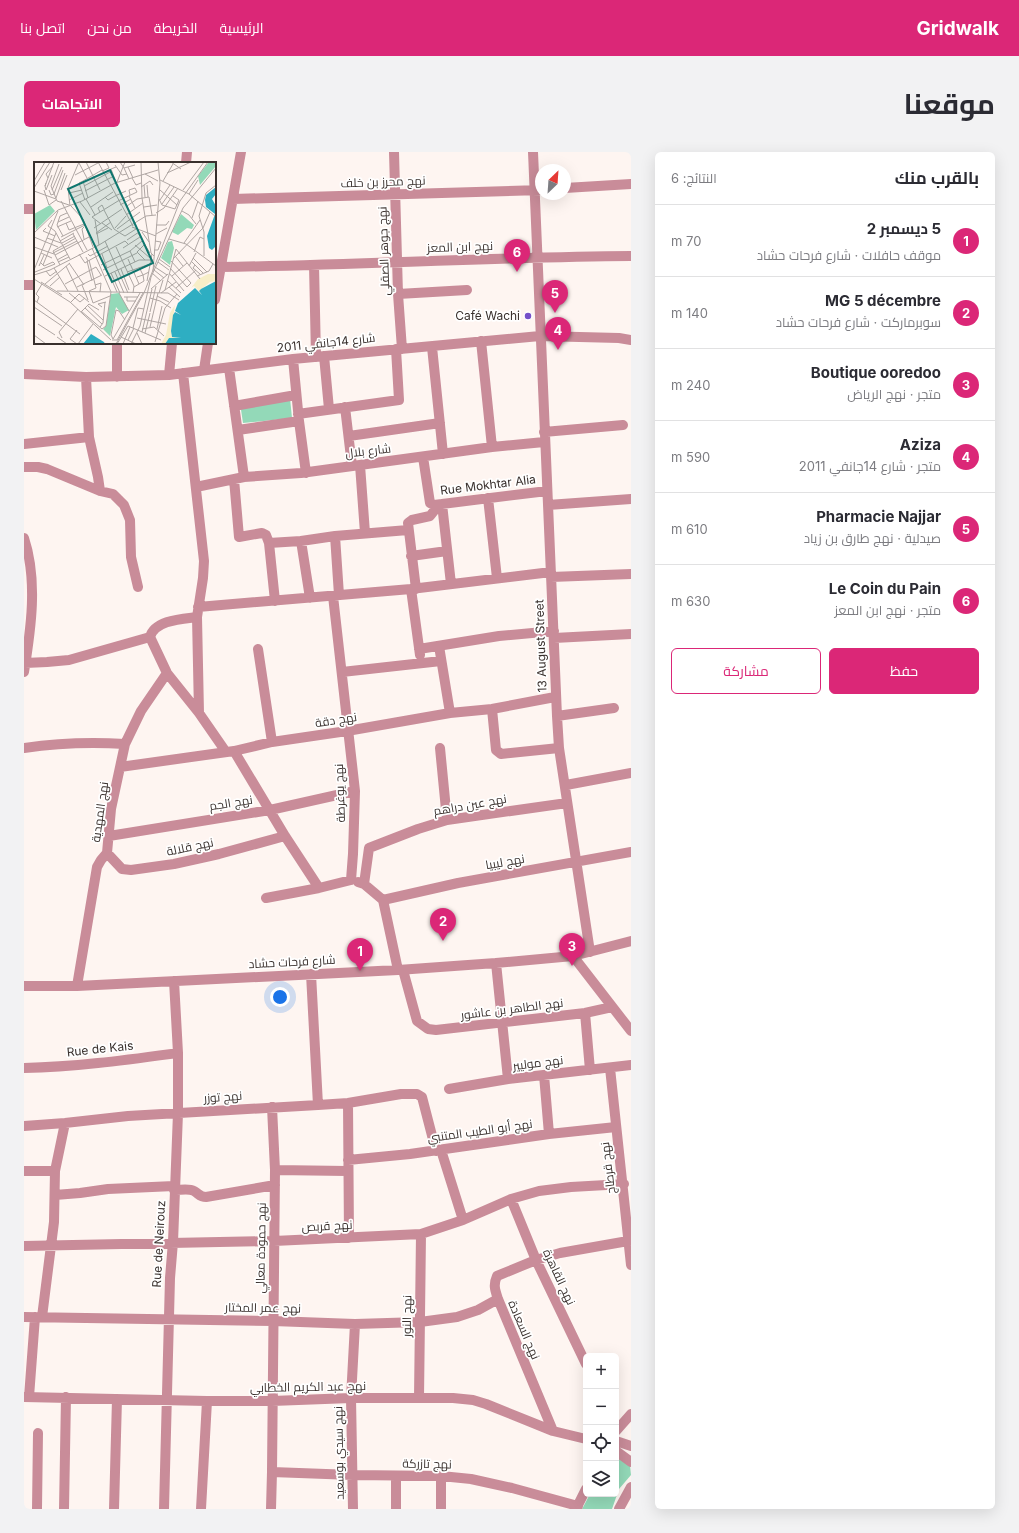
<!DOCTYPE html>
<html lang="ar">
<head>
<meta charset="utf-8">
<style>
	:root { --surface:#fff; --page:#f2f2f3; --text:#2b2b33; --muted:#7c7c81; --line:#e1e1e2; --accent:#db2777 }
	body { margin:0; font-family:Inter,Cairo,sans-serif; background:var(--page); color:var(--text); direction:rtl }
	.controls { position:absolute; right:12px; bottom:12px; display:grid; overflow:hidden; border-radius:6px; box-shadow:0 4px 16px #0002 }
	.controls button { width:36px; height:36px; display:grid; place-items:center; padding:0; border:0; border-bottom:1px solid var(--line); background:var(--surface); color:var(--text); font:20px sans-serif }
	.compass { position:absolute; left:511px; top:12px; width:36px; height:36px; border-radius:50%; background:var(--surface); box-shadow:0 4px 16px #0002; rotate:25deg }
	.you { position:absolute; left:256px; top:845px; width:14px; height:14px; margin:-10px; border:3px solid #fff; border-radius:50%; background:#1a73e8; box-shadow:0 0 0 6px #1a73e833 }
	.badge { display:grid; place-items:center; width:26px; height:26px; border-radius:50%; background:var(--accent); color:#fff; font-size:13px; font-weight:700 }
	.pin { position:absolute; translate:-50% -33px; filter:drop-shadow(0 1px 2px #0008) }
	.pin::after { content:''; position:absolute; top:21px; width:14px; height:12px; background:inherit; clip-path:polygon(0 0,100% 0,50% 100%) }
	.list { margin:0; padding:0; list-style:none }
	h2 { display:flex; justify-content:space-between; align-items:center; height:52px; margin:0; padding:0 16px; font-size:17px }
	h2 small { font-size:13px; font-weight:400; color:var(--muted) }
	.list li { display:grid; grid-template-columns:26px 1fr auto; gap:12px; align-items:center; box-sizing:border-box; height:72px; padding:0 16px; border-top:1px solid var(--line) }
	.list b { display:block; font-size:15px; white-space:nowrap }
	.list p { margin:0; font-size:13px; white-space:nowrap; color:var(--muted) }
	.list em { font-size:13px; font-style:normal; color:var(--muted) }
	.actions { display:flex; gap:8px; padding:12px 16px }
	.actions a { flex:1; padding:9px 0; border:1px solid var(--accent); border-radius:6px; text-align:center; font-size:14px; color:var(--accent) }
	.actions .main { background:var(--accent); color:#fff }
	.icon { flex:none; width:22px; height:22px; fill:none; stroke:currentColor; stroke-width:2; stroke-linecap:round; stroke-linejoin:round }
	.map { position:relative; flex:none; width:607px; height:1357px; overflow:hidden; direction:ltr; border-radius:6px }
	header { display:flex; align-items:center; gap:24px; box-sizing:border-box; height:56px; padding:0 20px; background:var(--accent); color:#fff }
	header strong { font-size:19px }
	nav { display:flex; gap:22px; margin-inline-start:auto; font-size:14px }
	.intro { display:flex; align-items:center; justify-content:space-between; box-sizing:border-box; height:96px; padding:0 24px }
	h1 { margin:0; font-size:28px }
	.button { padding:10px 18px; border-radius:6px; background:var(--accent); color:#fff; font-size:14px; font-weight:700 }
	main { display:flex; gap:24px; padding:0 24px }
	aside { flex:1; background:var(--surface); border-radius:6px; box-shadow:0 4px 16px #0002 }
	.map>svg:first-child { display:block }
	.green { fill:#93d9b8 }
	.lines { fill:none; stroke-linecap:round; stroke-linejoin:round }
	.minor { stroke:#c98c99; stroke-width:10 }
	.poi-dot { fill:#7550c9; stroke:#fff; stroke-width:1.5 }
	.labels { text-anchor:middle; stroke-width:3.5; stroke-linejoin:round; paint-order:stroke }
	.street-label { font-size:12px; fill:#39302d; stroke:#fff }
	.poi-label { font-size:12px; fill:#39302d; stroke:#fff; text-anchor:end }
	.inset-road { fill:none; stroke:#afa6a3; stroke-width:1 }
	.view { fill:#0f766e; fill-opacity:0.15; stroke:#0f766e; stroke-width:2 }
	.inset-edge { fill:none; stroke:#39302d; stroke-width:2 }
</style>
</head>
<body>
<header>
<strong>Gridwalk</strong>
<nav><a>الرئيسية</a><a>الخريطة</a><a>من نحن</a><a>اتصل بنا</a></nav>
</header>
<div class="intro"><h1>موقعنا</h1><a class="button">الاتجاهات</a></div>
<main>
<aside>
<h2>بالقرب منك<small>النتائج: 6</small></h2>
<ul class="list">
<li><span class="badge">1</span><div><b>5 ديسمبر 2</b><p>موقف حافلات · شارع فرحات حشاد</p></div><em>70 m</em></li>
<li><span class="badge">2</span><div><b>MG 5 décembre</b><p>سوبرماركت · شارع فرحات حشاد</p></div><em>140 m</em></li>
<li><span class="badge">3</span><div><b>Boutique ooredoo</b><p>متجر · نهج الرياض</p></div><em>240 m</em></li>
<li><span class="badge">4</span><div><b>Aziza</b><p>متجر · شارع 14جانفي 2011</p></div><em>590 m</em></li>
<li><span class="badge">5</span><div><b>Pharmacie Najjar</b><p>صيدلية · نهج طارق بن زياد</p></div><em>610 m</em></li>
<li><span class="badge">6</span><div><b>Le Coin du Pain</b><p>متجر · نهج ابن المعز</p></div><em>630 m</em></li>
</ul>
<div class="actions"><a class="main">حفظ</a><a>مشاركة</a></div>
</aside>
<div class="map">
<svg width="607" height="1357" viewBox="0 0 607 1357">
	<rect width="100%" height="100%" fill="#fef5f1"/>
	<path class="green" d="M266,246L268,266L219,271L216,251Z
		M592,1302L606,1313L607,1323L595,1337L588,1357H558L566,1342H592Z"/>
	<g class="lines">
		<path class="minor" d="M370,0L374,142L378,197
			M509,0L533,564L535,596L566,800
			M162,11L163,0
			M541,36L607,32
			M209,47L517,38
			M0,57H11
			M290,113L292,205
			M197,115C334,113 470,105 607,104
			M0,133H11
			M374,142L443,138
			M191,148L217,0
			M457,189L468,295
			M93,191V225
			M408,195L419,302
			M300,204L305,257
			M269,207L275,269L282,321
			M205,216L220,325
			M180,218L184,191
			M159,221L180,409L179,426L173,465C158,467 131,468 126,485L143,521L175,561L202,600
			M0,222L62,225L145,223L269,207L516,184L595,186L607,188
			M145,223L148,191
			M62,225L65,285L74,325L76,339
			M210,254L272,243
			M321,255L328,314
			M274,262L375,248L372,197
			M214,278L275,269
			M520,280L599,273
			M325,284L416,271
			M0,292L65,285
			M399,305L406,351L410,353L523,339
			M336,313L341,381
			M0,315H14L23,317L76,339L89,342L100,353L106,368L107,405L114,435
			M210,327L215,385L238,381L242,383L245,391
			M172,335L220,325L277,321L468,295L520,290
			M464,346L473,426
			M418,352L427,432
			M524,353L607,347
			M311,384L384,378
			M0,386C14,428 7,477 0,520
			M277,389L286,446
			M387,404L423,399
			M527,425L607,422
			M387,437L396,503
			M392,437L384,371L388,368L406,364L410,359V353
			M309,444L331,639L329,702L327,728
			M251,449L245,391L277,389L311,384L315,443
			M174,455L387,437L527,420
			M173,465L175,561
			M530,486L607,482
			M415,494L426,561
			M234,497L248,590
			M395,497L475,484L530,479
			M1,511L23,510L45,508L126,485
			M318,520L417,509
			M468,557L472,598L477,602L535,596
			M533,564L590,556
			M0,596C34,591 67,590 101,592
			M416,596L423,668
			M210,599L261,684L295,736
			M96,615L210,599L248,590L323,579L426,561L468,557L531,545
			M542,633L607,621
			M85,684L246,658L331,639
			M83,701L98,717L107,718L150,712L195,702L261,684
			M334,730L340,732L359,748L374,818
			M340,732L345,696L394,677L423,668L543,651
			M242,746L295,736L327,728
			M359,748L434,731L607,700
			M549,804L607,879
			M472,811L484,927
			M379,818L393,869L404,877L412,878L561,861L588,855
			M287,822L294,953
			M0,834H53L374,818L472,811L549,804L607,789
			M53,834L73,715L77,708L83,701L87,657L101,592L117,559L143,521
			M561,861L566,918
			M0,916C52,915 102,908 154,901
			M586,916L607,1113
			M520,923L525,982
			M425,937L484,927L607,913
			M324,951L325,1086
			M0,974L41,971L104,964L294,953L324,951L377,942H393L398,945L412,999
			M417,998L439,1068
			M324,1008L386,1002L525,982L592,975
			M251,1018L323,1019
			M0,1019H31
			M150,1038C157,1038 165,1036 170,1039C175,1042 176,1045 182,1045L251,1033
			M31,1043L56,1041L84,1037L150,1034
			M487,1047L512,1108L562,1212
			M0,1094L250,1089L397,1082L439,1068L487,1047L515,1039L547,1035L600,1032
			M0,1165L249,1169L331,1172L396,1170L433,1165L454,1158L474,1147
			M18,1165L30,1070L31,1019L41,971
			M0,1245L183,1249H248L327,1246H429L449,1248L462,1252L529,1279L562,1287
			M5,1245L11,1165
			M395,1246L397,1082
			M529,1279L474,1147C471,1138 469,1133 473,1124L512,1108L536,1101L604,1089
			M592,1279L607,1262
			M592,1289L607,1294
			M592,1299L607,1310
			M248,1320L329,1323L417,1324L447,1327L488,1336L554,1354
			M372,1324V1357
			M13,1357L14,1281
			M40,1357L42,1245
			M90,1357L93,1247
			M140,1357L146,1126L149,1090L154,961V901L150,829
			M177,1357L183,1249
			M247,1357L248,1320L251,1018L248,955
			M329,1357L327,1246L331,1172
			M417,1357V1324
			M552,1357L562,1337
			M595,1357L607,1335"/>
	</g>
	<circle class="poi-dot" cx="504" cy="164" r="4"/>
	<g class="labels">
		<g class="street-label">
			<text transform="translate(359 30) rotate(-2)" y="4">نهج محرز بن خلف</text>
			<text transform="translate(436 95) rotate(-2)" y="4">نهج ابن المعز</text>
			<text transform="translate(360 99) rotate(-92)" y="4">نهج جوهر الصقلي</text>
			<text transform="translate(302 191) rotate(-6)" y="4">شارع 14جانفي 2011</text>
			<text transform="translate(344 299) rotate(-7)" y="4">شارع بلال</text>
			<text transform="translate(464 333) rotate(-7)" y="4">Rue Mokhtar Alia</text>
			<text transform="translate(517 494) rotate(-92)" y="4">13 August Street</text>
			<text transform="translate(312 568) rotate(-9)" y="4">نهج دقة</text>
			<text transform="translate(316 641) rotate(-92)" y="4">نهج يوغرطة</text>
			<text transform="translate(207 651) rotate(-9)" y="4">نهج الجم</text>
			<text transform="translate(446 653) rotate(-10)" y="4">نهج عين دراهم</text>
			<text transform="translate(76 660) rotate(-82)" y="4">نهج المهدية</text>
			<text transform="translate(166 695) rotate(-12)" y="4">نهج قلالة</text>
			<text transform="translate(481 710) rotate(-10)" y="4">نهج ليبيا</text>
			<text transform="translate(268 810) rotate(-3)" y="4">شارع فرحات حشاد</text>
			<text transform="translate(488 857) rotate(-7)" y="4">نهج الطاهر بن عاشور</text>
			<text transform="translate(76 897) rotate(-6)" y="4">Rue de Kais</text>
			<text transform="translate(514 911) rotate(-7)" y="4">نهج موليير</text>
			<text transform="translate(199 945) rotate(-4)" y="4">نهج توزر</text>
			<text transform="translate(456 979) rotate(-8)" y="4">نهج أبو الطيب المتنبي</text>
			<text transform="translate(584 1016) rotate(-97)" y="4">نهج قرطاج</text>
			<text transform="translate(303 1074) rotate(-3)" y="4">نهج قربص</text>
			<text transform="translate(135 1092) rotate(-87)" y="4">Rue de Neirouz</text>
			<text transform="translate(237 1096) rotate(-89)" y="4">نهج حمودة معالي</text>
			<text transform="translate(535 1125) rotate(65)" y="4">نهج القاهرة</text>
			<text transform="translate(239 1156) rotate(1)" y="4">نهج عمر المختار</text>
			<text transform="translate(383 1164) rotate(-89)" y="4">نهج النور</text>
			<text transform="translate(500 1178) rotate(67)" y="4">نهج السعادة</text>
			<text transform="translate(284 1235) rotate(-1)" y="4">نهج عبد الكريم الخطابي</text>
			<text transform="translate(315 1301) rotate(-91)" y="4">نهج سيدي بوسعيد</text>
			<text transform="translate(403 1312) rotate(1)" y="4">نهج تازركة</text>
		</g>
		<g class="poi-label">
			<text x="496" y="168">Café Wachi</text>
		</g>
	</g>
	<g transform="translate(10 10)">
		<rect width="182" height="182" fill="#fef5f1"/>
		<path d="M175,0H182V4L166,23L164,14ZM16,43L21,49L2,68L0,52ZM147,52L160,63L158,67L153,66L144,73L138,70ZM138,79L140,86L136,103L127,96L134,80ZM85,131L95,148L88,152L82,145L76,174L69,167L72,164L77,132Z" fill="#93d9b8"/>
		<path d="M174,112H182V119L176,120L165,129L160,124L157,126L164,117ZM141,143L137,172L138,175L147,176H135L131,182H127L132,173L136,151Z" fill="#f7eec8"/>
		<path d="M182,25V32L178,37L182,44V84L178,88L175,86L173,74L181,52L172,45L171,38L172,33ZM182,119V182H131L135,176H147L138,175L137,169L139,153L141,150L147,153L141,149L144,141L161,126L168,133L165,129L167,127ZM57,172L70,180L71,182H49Z" fill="#2eaec2"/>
		<path class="inset-road" d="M52,0L66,28M64,0L99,64M86,0L90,6L101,3M107,0L108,36L117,91L120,94M137,0L147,7M45,1L53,16M25,2L17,24L23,39L35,43M81,3L88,13L93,12M82,5L77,7L82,20M94,5L99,16M90,6L95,17M68,9L75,6L72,0M133,11L157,0M111,12L124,19M41,13L64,1M14,16L12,12L19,4M98,16L102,23L107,21M126,18L155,32L182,55M0,19L11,0M49,19L45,21L51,38M129,19L139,2M83,20L91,0M12,21L11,24L20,0M110,23L111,35M113,23L114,35M11,24L12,28L18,13M50,24L78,9M107,25L116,19L119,23M0,26L16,0M10,28L15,43L22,38M15,28L17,33L20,32L29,8M18,28L28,5M27,28L33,13M126,28L143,43M149,28L170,0M0,29L22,37M51,29L80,14M35,31L48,28M155,32L164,18M81,34L92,29M95,34L101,46M71,35L74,38L81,34M22,36L31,11M54,36L49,19L68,8M52,37L61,53M125,37L128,43L141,47L145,38L139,34M35,38L49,31M126,38L136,23M27,39L53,88M84,39L103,30L101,26L95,28L96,33M46,40L56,53M128,42L140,25M86,43L97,37M36,44L34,26L45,0M37,44L49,57L59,85M93,44L103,37L115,35L118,53M57,45L79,30M110,45L123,43M70,48L80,67L86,71M148,49L155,53L162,62M66,50L64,46L68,43L70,47M122,51L130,46L144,26M92,53L109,41M158,56L164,39M18,58L14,64L21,69L36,97M61,58L65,83M24,60L35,55M32,61L35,68L50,62M68,61L78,68M67,62L58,55L84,39M122,63H132L135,59M23,65L37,59M50,65L48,67L50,77M98,65L122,74M12,66L9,69L21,74M60,66L88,47M81,66L92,54M83,67L106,50M108,70L115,80M0,71L24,48L48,39L81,21L124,8M62,71L77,60M86,71L91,74L102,67M104,71L116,91M39,72L49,90M62,72L74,66M122,72L133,66M29,74L23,63L26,54L33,51M0,75L24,85M27,75L51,63M13,76L27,81M135,77L152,82L182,104M93,78L105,70M26,79L40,71M71,79L94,131M28,81L41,74M150,81L166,58M111,82L103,90L111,98M101,83L116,96M0,85L20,92M82,85L100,124L99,131M89,86L106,75M120,88H124L127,80L121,79M96,89L101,100M160,90L166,75L170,77M7,91L18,96M19,91L43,79M45,92L51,101L54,99M54,92L56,94L74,84M68,92L73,106M21,93L55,75M141,94L149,104M170,94V70L165,54L172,31L182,23M52,95L54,99L91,79L94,82M159,96L173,110M94,97L105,122M125,97L136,105M139,97L169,66L176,50M23,98L34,92M55,98L62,126L55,129L59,141M53,99L58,119M137,99L157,121M24,100L35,95M124,100L135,108M158,100L169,111M7,101L10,104L19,100L21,102M35,101L50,123M9,103L22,71M26,103L19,89L42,76M67,103L96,89L108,79M161,103L159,106L166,112M5,104L10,93M32,104L44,129M155,104L162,91M121,105L133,113M20,106L34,129M136,106L153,125L157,121M87,107L95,128M0,108L24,49M69,108L103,91M120,108L130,116M12,109L16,114L23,109M119,109L126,21L124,0M1,110L21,102M81,110L90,131M93,110L116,102M77,111L86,131M118,111L127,119M135,111L150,129M0,113L16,108L65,83L112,54L122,53M71,114L105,98H119M76,114L83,130M138,114L153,101M163,114L175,109L179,102M103,115L109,113L105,105M0,117L36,140L77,178M113,119L118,92M134,119L147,131M7,120L28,133M11,122L36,101M31,122L62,105L67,113M48,123L54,138M61,123L67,121L66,130M16,124L26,115M43,125L68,113M100,125L110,119L109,113L115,110M135,125L146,135M142,126L162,108M117,127L134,112M131,128L142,87L166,117M23,129L134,131L145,138M35,131L46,140L51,136M85,131L95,149M125,131L129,118M127,131L142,120M123,134L135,140M90,135H104M93,135V139H102M116,136L126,139L137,146M0,138L46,172M3,140L5,135L2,132L8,122M37,140L45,132L55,140M59,141L76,134M53,143L69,158M0,145L28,164M68,145L64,142L72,140M51,146L68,162M47,149L68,167L72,164L77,130L58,86M48,149L55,142L65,148M116,150L122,124M103,156L132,162M4,162L21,173M66,165L69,161L71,140M116,165L124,131M99,166L104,146L110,147M108,167L120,165L130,174M123,167L128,144M108,170L118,127M103,171L108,182M111,171L116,151M0,173L12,182M23,175L33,182M87,175L102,182M28,176L25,170L44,147M79,177L106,131M79,177L77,173L82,148L85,149L91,158M78,178H83L109,131M94,178L100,166M121,180L131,146L143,132M43,182L36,177L43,168M44,182L59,162M82,182L110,131L146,39L174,0M83,182L94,164L127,178M89,182L96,165M97,182L106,164L117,115L149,46L182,6"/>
		<path class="view" d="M76,8L119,101L78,120L34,27Z"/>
		<rect width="182" height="182" class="inset-edge"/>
	</g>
</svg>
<div class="controls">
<button>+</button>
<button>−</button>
<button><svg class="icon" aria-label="locate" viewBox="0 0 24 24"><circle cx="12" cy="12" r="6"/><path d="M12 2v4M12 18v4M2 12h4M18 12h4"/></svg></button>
<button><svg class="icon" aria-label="layers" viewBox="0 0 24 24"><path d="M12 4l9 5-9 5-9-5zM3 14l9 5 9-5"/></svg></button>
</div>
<svg class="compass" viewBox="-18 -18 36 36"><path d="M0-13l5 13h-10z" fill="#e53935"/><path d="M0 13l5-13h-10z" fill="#7c7c81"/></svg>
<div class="you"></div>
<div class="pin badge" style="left:336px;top:819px">1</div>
<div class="pin badge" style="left:419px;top:789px">2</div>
<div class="pin badge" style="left:548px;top:814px">3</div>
<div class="pin badge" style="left:534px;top:198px">4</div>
<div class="pin badge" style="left:531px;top:161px">5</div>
<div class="pin badge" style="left:493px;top:120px">6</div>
</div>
</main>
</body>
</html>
